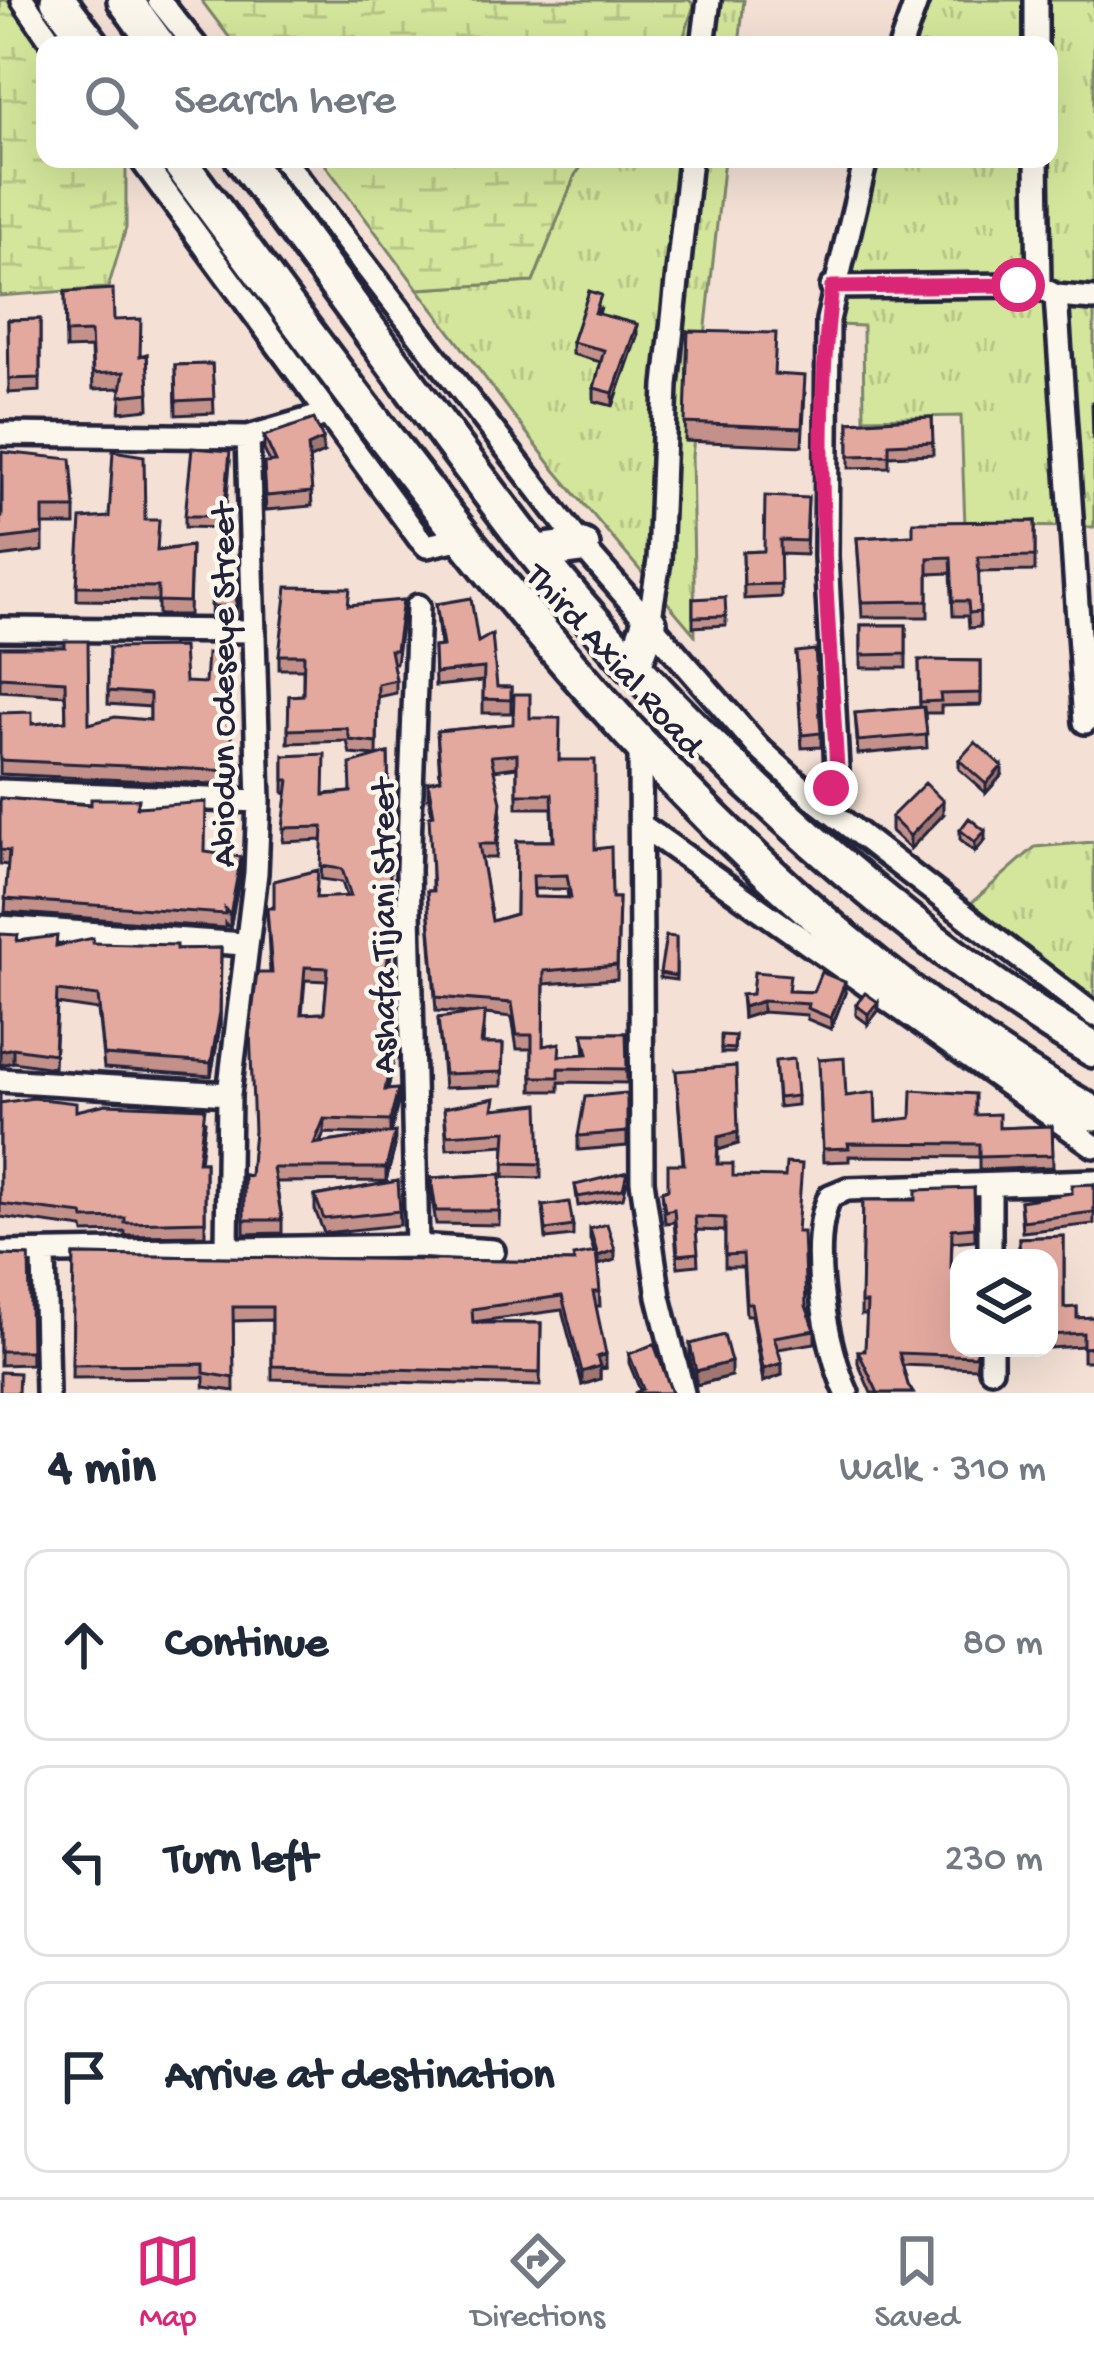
<!DOCTYPE html>
<html lang="en">
<head>
<meta charset="utf-8">
<style>
	:root { --surface:#fff; --page:#f2f2f3; --text:#1f2937; --muted:#747a83; --line:#e0e1e3; --accent:#db2777 }
	body { margin:0; font-family:"Gochi Hand",sans-serif; background:var(--page); color:var(--text) }
	.controls { position:absolute; right:36px; bottom:36px; display:grid; overflow:hidden; border-radius:24px; box-shadow:0 12px 48px #0002 }
	.controls button { width:108px; height:108px; display:grid; place-items:center; padding:0; border:0; border-bottom:3px solid var(--line); background:var(--surface); color:var(--text); font:60px sans-serif }
	.stop { position:absolute; width:36px; height:36px; margin:-27px; border:9px solid #db2777; border-radius:50%; background:#fff }
	.stop.end { background:#db2777; border-color:#fff; box-shadow:0 3px 12px #0008 }
	.list { margin:0; padding:0; list-style:none }
	h2 { display:flex; justify-content:space-between; align-items:center; height:156px; margin:0; padding:0 48px; font-size:51px }
	h2 small { font-size:39px; font-weight:400; color:var(--muted) }
	.list li { display:grid; grid-template-columns:78px 1fr auto; gap:36px; align-items:center; box-sizing:border-box; height:192px; margin:0 24px 24px; padding:0 24px; border:3px solid var(--line); border-radius:24px }
	.list b { display:block; font-size:45px; white-space:nowrap }
	.list em { font-size:39px; font-style:normal; color:var(--muted) }
	.icon { flex:none; width:66px; height:66px; fill:none; stroke:currentColor; stroke-width:2; stroke-linecap:round; stroke-linejoin:round }
	.map { position:relative; flex:none; width:1094px; height:1393px; overflow:hidden }
	.search { position:absolute; background:var(--surface); box-shadow:0 12px 48px #0002; left:36px; right:36px; top:36px; height:132px; display:flex; align-items:center; gap:30px; box-sizing:border-box; padding:0 42px; border-radius:24px; color:var(--muted); font-size:45px }
	.sheet { height:804px; background:var(--surface) }
	nav { display:flex; justify-content:space-around; align-items:center; box-sizing:border-box; height:168px; border-top:3px solid var(--line); background:var(--surface); font-size:33px; color:var(--muted) }
	nav a { display:grid; justify-items:center; gap:6px }
	nav .on { color:var(--accent) }
	.map>svg:first-child { display:block }
	.grass { fill:url(#grass-tufts); stroke:#7b846b; stroke-width:3 }
	.wetland { fill:url(#wetland-marsh); stroke:#7b846b; stroke-width:3 }
	.lines { fill:none; stroke-linecap:round; stroke-linejoin:round }
	.minor-casing { stroke:#22223b; stroke-width:30 }
	.highway-casing { stroke:#22223b; stroke-width:42 }
	.minor { stroke:#fbf7ec; stroke-width:21 }
	.highway { stroke:#fbf7ec; stroke-width:33 }
	.wall { fill:#c39189; stroke:#22223b; stroke-width:3; fill-rule:evenodd }
	.shaded-wall { fill:#9f766f; stroke:#22223b; stroke-width:3 }
	.building { fill:#e3a99f; stroke:#22223b; stroke-width:3; fill-rule:evenodd }
	.route { stroke:#db2777; stroke-width:15 }
	.labels { text-anchor:middle; stroke-width:9; stroke-linejoin:round; paint-order:stroke }
	.street-label { font-size:36px; fill:#22223b; stroke:#fbf7ec }
</style>
</head>
<body>
<div class="map">
<svg width="1094" height="1393" viewBox="0 0 1094 1393">
	<defs>
		<pattern id="grass-tufts" width="24" height="20" patternUnits="userSpaceOnUse" patternTransform="scale(3)"><rect width="24" height="20" fill="#d4e69b"/><path d="M3 7l-1-3M5 7V3M7 7l1-3M15 17l-1-3M17 17v-4M19 17l1-3" fill="none" stroke="#b6c586"/></pattern>
		<pattern id="wetland-marsh" width="20" height="14" patternUnits="userSpaceOnUse" patternTransform="scale(3)"><rect width="20" height="14" fill="#d4e69b"/><path d="M1 5h8M5 5V1M11 12h8M15 12V8" fill="none" stroke="#b6c586"/></pattern>
	</defs>
	<rect width="100%" height="100%" fill="#f4e0d5"/>
	<filter id="ink" filterUnits="userSpaceOnUse"><feTurbulence type="fractalNoise" baseFrequency=".00833" numOctaves="2"/><feDisplacementMap in="SourceGraphic" scale="24" xChannelSelector="R" yChannelSelector="G"/><feConvolveMatrix kernelMatrix="1 2 1 2 8 2 1 2 1" color-interpolation-filters="sRGB"/></filter>
	<g filter="url(#ink)">
		<path class="grass" d="M704,0H744L739,45H681L694,5Z
			M915,0H1094V527L965,526L961,416L864,418L863,326L835,325L869,159H1049V45H902Z
			M587,159H724L692,456L695,635L554,469L418,289L533,282L575,175Z
			M1094,842V997L969,905L1035,847Z"/>
		<path class="wetland" d="M0,0H7L45,51V159L126,161V228L108,288L0,296Z
			M201,0H689L694,5L681,45H235Z
			M321,159H587L575,175L533,282L418,289Z"/>
		<g class="lines">
			<defs>
				<path id="minor" d="M23,0L54,45
					M159,0L195,45
					M1036,0V45
					M703,45L709,0
					M901,45L917,0
					M141,159L419,538L427,546L462,538
					M283,159L582,546L758,747L819,803L1094,1015
					M1037,159L1039,287
					M832,287L1018,285L1039,287L1056,296L1085,722
					M1056,296L1094,299
					M0,434L248,437L259,801L256,873L229,1094L227,1247
					M248,437L327,414
					M649,623L659,561L666,385L690,159
					M0,629L254,631
					M640,746L642,1181L659,1297L683,1393
					M0,791L259,801
					M819,803L837,769L826,556L828,320L866,159
					M641,825L1094,1146
					M0,927L244,944
					M0,1080L229,1094
					M990,1186V1258
					M417,1246L408,870L418,606
					M0,1253L417,1246L493,1251
					M44,1254L47,1393
					M991,1348V1369
					M847,1393C826,1347 807,1243 830,1196L847,1189L1094,1181"/>
				<path id="highway" d="M58,0L92,45
					M125,0L158,45
					M177,159C440,510 702,893 1094,1114
					M243,159C336,283 426,410 520,533C661,716 895,933 1094,1050
					M537,552L582,546
					M634,665L649,623"/>
			</defs>
			<use href="#minor" class="minor-casing"/>
			<use href="#highway" class="highway-casing"/>
			<use href="#minor" class="minor"/>
			<use href="#highway" class="highway"/>
		</g>
		<path class="wall" d="M65,292L114,320L141,356L147,354L149,409L120,412L122,388L93,389L91,348L66,349Z
			M601,307L599,314L637,336L613,406L594,401V388L601,362L572,354V342Z
			M40,319V391L9,393L8,320Z
			M688,331L775,374L805,393L802,446L685,441Z
			M212,364L214,413L176,415L175,365Z
			M932,417L933,454L889,456V467L849,468V422Z
			M264,436L323,453L309,459L312,506L266,510L264,477L270,462L264,450Z
			M2,452L75,508V525H43V551L0,557Z
			M230,463L224,528L185,527V516Z
			M808,498L806,555L780,554L781,597L744,599L743,552L764,551Z
			M145,520L158,550L191,546L189,615H158V601L77,600V586Z
			M1035,521V571L978,572L980,627L969,628L968,616H953L951,573L928,574V617H862L857,538L913,535Z
			M213,580L238,584L236,616H211Z
			M693,599L726,616V625L693,627Z
			M436,604L478,642L497,687H511V713H483V681L435,686L434,647L440,646Z
			M349,605L403,613L396,663H392L396,680V693L378,697L377,756L388,753L390,895L385,896L391,953L388,971L391,1015L396,1028L390,1050L393,1063L388,1090L398,1102L391,1133L395,1146L386,1181L276,1182L282,1220V1233L244,1234V1175L250,1176L270,973L267,908L317,898L347,897L342,882L321,879L323,840L283,842L287,793H284V756L324,794L350,792L377,756L350,754L347,741L288,743L289,696L303,695V669H279V655ZM305,980L327,981L324,1013L302,1014ZM324,1133L381,1134L320,1143Z
			M861,625H906V668H861Z
			M0,647H65L89,724L150,720V707L108,704L109,648L185,682L233,771V785L0,774V713L32,724L66,721L65,695L0,691Z
			M796,652L821,733V747L802,748Z
			M919,660L981,661V705L941,706V713H925L927,748L858,754L855,713L920,707Z
			M530,718L560,760L612,898H619L617,979L544,984L543,1046L559,1056L585,1055L583,1033H626L627,1083L559,1082V1091H532V1049H517L512,1017L485,1014L483,1044H503L502,1086L444,1088L438,1018L471,1013L436,1011L427,891H432V815L428,795V782L440,779L437,731L513,724ZM517,767V808H552L553,841H517L516,914L492,921L481,858H496L501,815L494,770ZM534,889H567L568,898L534,897Z
			M959,760L1002,775L986,793L959,769Z
			M0,798L139,807L205,852L241,870L230,928L225,923V928L5,912L8,865L0,864Z
			M943,815L910,849L891,831V817Z
			M960,830L985,840L975,852L960,839Z
			M676,937V980L660,978V973Z
			M17,941L57,946L93,943L176,949L221,948L220,1026L211,1076L104,1068L98,1010L57,1004L54,1068L13,1062L0,1065Z
			M789,991L845,993L831,1029L807,1019V1015L762,1012L743,1018L741,995Z
			M856,1005L878,1011L868,1024L856,1015Z
			M735,1036L734,1053H721V1048Z
			M819,1060L846,1096L876,1122L975,1115L999,1128L1052,1126L1053,1167L979,1170V1157L849,1156V1161L823,1162Z
			M775,1061L797,1096V1105L778,1107Z
			M676,1071L738,1144L718,1150V1164L798,1232L806,1306L815,1330V1343L778,1349L782,1375L763,1382L751,1315H746L743,1267H725V1231L696,1230L698,1265L678,1267L674,1222L665,1223L662,1191L668,1189L683,1164Z
			M0,1091V1103L76,1111L205,1121L200,1162H205V1235L125,1236V1232L84,1233L83,1228L0,1217Z
			M627,1093V1146L578,1150V1136Z
			M444,1108H495L541,1164V1178L504,1177L505,1145L447,1149Z
			M501,1174L499,1225L436,1224L431,1192V1178Z
			M398,1181L400,1225L324,1233L315,1210V1196Z
			M627,1182L623,1198L578,1206L575,1185Z
			M1094,1184V1224L1022,1232L1020,1201L1072,1193Z
			M974,1188L975,1240L952,1242L951,1268L959,1348H979L976,1368L902,1365L908,1385L913,1393H871L858,1363V1351H865L867,1315H861L863,1200H916Z
			M543,1206L573,1226V1236L546,1239Z
			M590,1229L615,1260L598,1265L600,1306H596L606,1368L600,1369V1379L582,1385L562,1310L473,1322L541,1323L540,1386L272,1379V1320L233,1321L234,1391L204,1387V1377L72,1378L74,1255L573,1262L594,1252L590,1239Z
			M1064,1236V1308L1077,1307V1318L1094,1317V1361H1083V1346L1049,1348V1258H1019V1238Z
			M0,1255L29,1256L31,1364L0,1365Z
			M690,1344L731,1376L696,1385L690,1358Z
			M629,1354L672,1393L640,1390L629,1363Z"/>
		<path class="shaded-wall" d="M637,324V336L613,406V393Z
			M323,439V453L308,460V446Z
			M1002,766V775L986,793V784Z
			M943,801V815L910,849V836Z
			M985,831V840L975,852V842Z
			M241,857V870L230,928V915Z
			M845,982V993L831,1029V1018Z
			M762,1001V1012L743,1018V1007Z
			M878,1002V1011L868,1024V1014Z
			M220,1012V1026L211,1076V1063Z
			M396,1015V1028L386,1064V1051Z
			M13,1048V1062L0,1065V1051Z
			M393,1049V1063L385,1103V1090Z
			M398,1089V1102L390,1134V1121Z
			M324,1119V1133L314,1157V1144Z
			M395,1132V1146L386,1181V1168Z
			M738,1132V1144L718,1150V1137Z
			M615,1250V1260L598,1265V1256Z
			M606,1354V1368L600,1369V1379L582,1385V1372L597,1357Z
			M731,1362V1376L696,1385V1371Z
			M782,1363V1375L763,1382V1369Z"/>
		<path class="building" d="M113,289L114,320L141,319L140,356L147,354L149,393L120,396L124,372L93,374L91,332L66,333L65,292Z
			M589,291L601,295L595,313L637,324L613,393L594,388L604,350L572,342Z
			M40,319V378L9,379L8,320Z
			M688,331L776,333L774,374L805,376L802,428L685,423Z
			M212,364L214,399L176,401L175,365Z
			M1092,402H1094L1093,440Z
			M932,417L933,442L889,444V455L849,456V422Z
			M314,419L323,439L308,446L312,492L266,496L264,463L276,462L264,436Z
			M192,448L230,451L224,516H185Z
			M113,451L144,456L145,520H159L157,551L191,546L189,602L158,601V587L77,586L81,519L109,517Z
			M2,452L71,459L75,508H43V534L0,539V517H2Z
			M765,496L808,498L806,541L780,540L781,584L744,585L743,552L764,551Z
			M1035,521V556L978,557L980,612L969,613L968,601H953L951,557L928,558V601L862,602L857,538L913,535V522Z
			M213,580L238,584L236,607L211,606Z
			M287,587L350,588L348,605L403,600L396,650H390L396,680L378,684L377,743L350,740L347,728L288,730L289,696L303,695L304,655H279Z
			M725,597L726,616L693,617V599Z
			M471,598L478,642L492,634L497,687H511V700L483,699L484,668L435,673L434,647L443,646L436,604Z
			M861,625H906V654L861,655Z
			M65,641H88L89,724L115,717L150,720V694L108,691L109,648L183,647L185,682L205,683L207,653H227L233,771L0,760V713L32,712V724L66,721L65,681L0,677V647H65Z
			M815,650L821,733L802,735L796,652Z
			M919,660L981,661V693L940,694L941,701L920,702Z
			M514,694H530V718H560L559,760H595V849L611,847L612,898H619L617,965L544,971L543,1046L560,1043L559,1056L588,1054L583,1033H626L627,1069L559,1068V1077H532V1035H517L512,1003L436,997L427,891H433L429,816L434,815L428,782L441,779L437,731L513,724ZM517,754V794H552L554,841H517L516,914L492,921L479,844H496L501,802L491,756ZM567,875L571,898L534,897L533,876Z
			M924,707L927,735L858,741L855,713Z
			M975,742L1002,766L986,784L959,760Z
			M388,753L390,882L384,883L391,940L386,971H392L390,1015H396L386,1051L393,1049L385,1090L398,1089L390,1121L324,1119L314,1144L395,1132L386,1168H273L282,1220H244V1175L250,1176L254,1131L250,1029L257,973H272L267,908H274V881L318,870L316,898L351,896L342,869L321,866L323,827L283,828L289,780H284V756L325,754L324,795L351,792L350,764ZM305,967L328,968L324,1013L301,1014Z
			M925,783L943,801L910,836L891,817Z
			M0,798L91,805V799H139L137,807L206,802L205,852L241,857L230,915L225,909V914L5,899L9,851L0,850Z
			M969,818L985,831L975,842L960,830Z
			M0,934L18,935L17,941L57,936L56,946L93,938V943L176,945V949L221,948L220,1012L211,1063L104,1055L98,996L57,991L54,1054L13,1048L0,1051Z
			M666,936L676,937V976L660,973Z
			M754,972L790,975L788,991L813,992L821,972L845,982L831,1018L807,1008L808,1004L762,1001L743,1007L741,995L752,994Z
			M865,993L878,1002L868,1014L856,1005Z
			M485,1012L481,1044H503L502,1072L444,1074L438,1018Z
			M721,1035L735,1036L734,1049L721,1048Z
			M844,1058L846,1096L875,1092L876,1122L911,1118L912,1090L975,1094V1115L999,1114V1128L1052,1126L1053,1155L979,1157V1144L848,1143L849,1148L823,1149L819,1060Z
			M794,1059L797,1096L778,1098L775,1061Z
			M736,1066L738,1132L718,1137L717,1164H733V1176L785,1177L786,1163L802,1164L797,1232H803L806,1306L815,1330L774,1337L782,1363L763,1369L751,1303H746L743,1254L725,1255V1218L695,1217L698,1253L678,1255L674,1209L665,1211L662,1191L668,1189V1164H684L676,1071Z
			M627,1093V1132L578,1136L585,1097Z
			M33,1098L76,1103V1111L106,1104L205,1108L198,1162H205V1221L125,1223V1218L84,1219L83,1214L0,1204V1103Z
			M495,1098L493,1109L539,1104L541,1164L504,1163L506,1131L447,1135L444,1108Z
			M627,1172L623,1189L578,1197L575,1185Z
			M501,1174L499,1211H436L431,1178Z
			M398,1181L400,1211L324,1219L315,1196Z
			M1094,1184V1212L1022,1221L1020,1201L1072,1193V1185Z
			M974,1188L975,1227L952,1229L951,1268L959,1267V1348H977L976,1356L899,1353L908,1385L913,1393H878L858,1351H865L867,1303H861L863,1200H916V1190Z
			M569,1202L573,1226L546,1230L543,1206Z
			M607,1224L615,1250L598,1256L590,1229Z
			M1064,1236V1308L1077,1307V1318L1094,1317V1347L1083,1348V1333L1049,1335V1258H1020L1019,1238Z
			M596,1252L600,1292H593L606,1354L597,1357L600,1366L582,1372L562,1296L472,1309L473,1323H541L540,1373L272,1366V1307H233L234,1378L204,1373V1364L72,1365L74,1255L574,1262L573,1256Z
			M0,1255L29,1256L31,1351H0Z
			M724,1335L731,1362L696,1371L690,1344Z
			M654,1344L672,1393H634L643,1389L629,1354Z
			M0,1372L19,1373L18,1393H0Z"/>
	</g>
	<g class="lines" filter="url(#ink)">
		<path class="route" d="M831,788L837,769C828,611 811,444 832,287L1018,285"/>
	</g>
	<g class="labels">
		<g class="street-label">
			<text transform="translate(617 658) rotate(48)" y="13">Third Axial Road</text>
			<text transform="translate(220 685) rotate(-90)" y="13">Abiodun Odeseye Street</text>
			<text transform="translate(380 926) rotate(-90)" y="13">Ashafa Tijani Street</text>
		</g>
	</g>
</svg>
<div class="controls">
<button><svg class="icon" aria-label="layers" viewBox="0 0 24 24"><path d="M12 4l9 5-9 5-9-5zM3 14l9 5 9-5"/></svg></button>
</div>
<div class="stop" style="left:1018px;top:285px"></div>
<div class="stop end" style="left:831px;top:788px"></div>
<div class="search"><svg class="icon" aria-label="search" viewBox="0 0 24 24"><circle cx="10" cy="10" r="6"/><path d="M15 15l6 6"/></svg>Search here</div>
</div>
<section class="sheet">
<h2>4 min<small>Walk · 310 m</small></h2>
<ul class="list">
<li><svg class="icon" aria-label="ahead" viewBox="0 0 24 24"><path d="M12 20V5M6 11l6-6 6 6"/></svg><div><b>Continue</b></div><em>80 m</em></li>
<li><svg class="icon" aria-label="left" viewBox="0 0 24 24"><path d="M17 20v-9H6M10 6l-5 5 5 5"/></svg><div><b>Turn left</b></div><em>230 m</em></li>
<li><svg class="icon" aria-label="arrive" viewBox="0 0 24 24"><path d="M6 21V4h12l-3 4 3 4H6"/></svg><div><b>Arrive at destination</b></div></li>
</ul>
</section>
<nav>
<a class="on"><svg class="icon" aria-label="map" viewBox="0 0 24 24"><path d="M3 6l6-2 6 2 6-2v14l-6 2-6-2-6 2zM9 4v14M15 6v14"/></svg>Map</a>
<a><svg class="icon" aria-label="directions" viewBox="0 0 24 24"><path d="M12 3l9 9-9 9-9-9zM9 14v-3h6M13 9l2 2-2 2"/></svg>Directions</a>
<a><svg class="icon" aria-label="saved" viewBox="0 0 24 24"><path d="M7 4h10v16l-5-4-5 4z"/></svg>Saved</a>
</nav>
</body>
</html>
